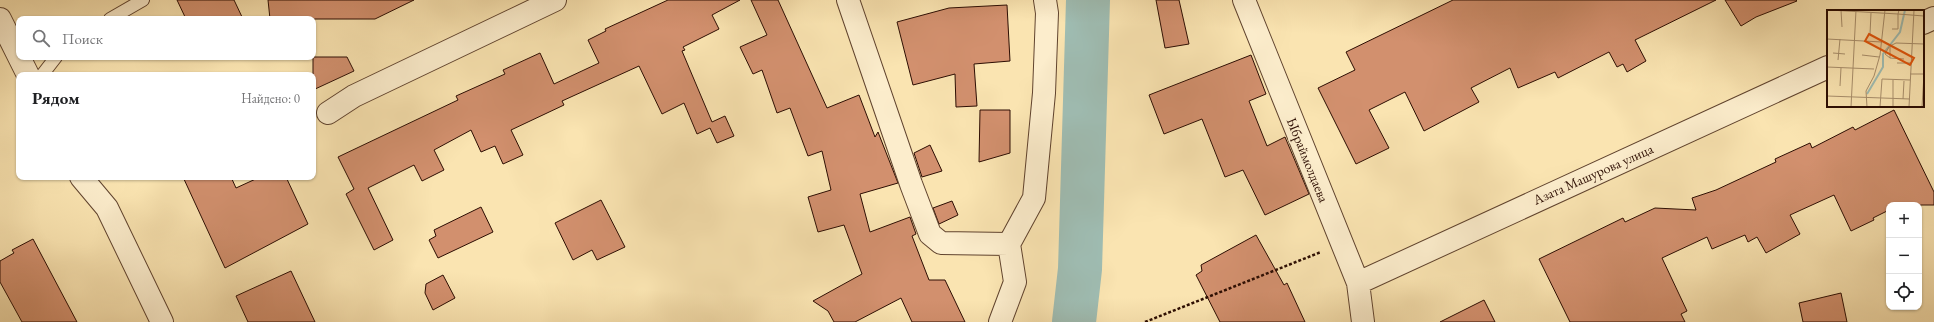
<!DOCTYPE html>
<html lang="ru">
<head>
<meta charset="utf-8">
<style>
	:root { --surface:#fff; --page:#f2f2f2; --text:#202124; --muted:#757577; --line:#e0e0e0 }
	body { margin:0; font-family:"EB Garamond",serif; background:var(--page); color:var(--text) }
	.controls { position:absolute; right:12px; bottom:12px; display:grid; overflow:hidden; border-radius:8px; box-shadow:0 1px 3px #0004 }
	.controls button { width:36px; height:36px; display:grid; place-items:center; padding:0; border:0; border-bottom:1px solid var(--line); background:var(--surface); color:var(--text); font:20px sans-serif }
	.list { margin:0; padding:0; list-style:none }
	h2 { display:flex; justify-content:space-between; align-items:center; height:52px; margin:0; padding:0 16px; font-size:17px }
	h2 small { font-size:13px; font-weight:400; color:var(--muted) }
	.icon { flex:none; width:22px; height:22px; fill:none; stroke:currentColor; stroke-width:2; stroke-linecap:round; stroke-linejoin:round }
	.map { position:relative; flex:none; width:1934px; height:322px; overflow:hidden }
	.search { position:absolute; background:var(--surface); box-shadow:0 1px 3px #0004; left:16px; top:16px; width:300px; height:44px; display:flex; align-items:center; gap:10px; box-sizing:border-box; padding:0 14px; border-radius:8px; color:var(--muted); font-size:15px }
	.panel { position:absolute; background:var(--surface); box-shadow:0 1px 3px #0004; left:16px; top:72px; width:300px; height:108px; border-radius:8px }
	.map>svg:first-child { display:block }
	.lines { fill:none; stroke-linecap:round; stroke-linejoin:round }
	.river { stroke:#9fbdb3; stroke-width:44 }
	.building { fill:#d2906e; stroke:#2c0d02 }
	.service-casing { stroke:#60432e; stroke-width:14 }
	.minor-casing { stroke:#60432e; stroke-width:24 }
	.path { stroke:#2c0d02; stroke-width:2.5; stroke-dasharray:3 2; stroke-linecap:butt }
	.service { stroke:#fcedcc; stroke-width:12 }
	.minor { stroke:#fcedcc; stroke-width:22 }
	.labels { text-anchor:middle; stroke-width:3.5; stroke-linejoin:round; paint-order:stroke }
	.street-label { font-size:14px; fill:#2c0d02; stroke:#fcedcc }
	.inset-river { fill:none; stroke:#9fbdb3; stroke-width:2 }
	.inset-road { fill:none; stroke:#a88e6b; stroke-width:1 }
	.view { fill:#df550c; fill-opacity:0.15; stroke:#df550c; stroke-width:2 }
	.inset-edge { fill:none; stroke:#2c0d02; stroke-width:2 }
</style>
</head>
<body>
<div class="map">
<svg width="1934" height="322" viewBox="0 0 1934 322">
	<rect width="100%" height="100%" fill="#fae4b1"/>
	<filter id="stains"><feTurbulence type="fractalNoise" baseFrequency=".005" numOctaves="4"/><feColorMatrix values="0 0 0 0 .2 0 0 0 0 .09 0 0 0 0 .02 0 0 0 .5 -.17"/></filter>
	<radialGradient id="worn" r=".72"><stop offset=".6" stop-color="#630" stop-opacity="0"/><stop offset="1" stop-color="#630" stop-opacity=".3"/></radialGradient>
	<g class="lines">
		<path class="river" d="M1074,322L1080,269L1088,0"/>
	</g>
	<path class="building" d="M177,0H234L243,19H186Z
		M268,0H414L375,19H270Z
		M668,0H740L712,15L719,29L683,47L685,50L682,51L712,122L725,116L734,136L717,143L710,128L697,134L684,103L662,114L639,66L562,101L564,105L511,130L523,155L503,164L495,146L481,152L471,130L434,150L444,170L422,181L414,165L368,188L393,240L374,250L346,194L354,189L338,157L458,100L456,96L505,74L503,70L540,53L554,84L599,63L588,40L606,31L605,29Z
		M751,0H778L827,108L859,95L875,137L878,132L898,183L860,194L870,232L910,217L916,234L912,236L929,280H945L965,322H912L901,298L855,322H834L828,311L813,301L862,274L844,225L818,232L808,197L831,190L822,151L808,156L790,108L777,113L762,70L753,74L740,47L767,35Z
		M1156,0H1179L1189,44L1165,48Z
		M1453,0H1716L1635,40L1646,61L1627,72L1623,64L1617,67L1609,52L1558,78L1555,72L1518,88L1510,68L1471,88L1479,102L1424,131L1405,92L1369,110L1389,148L1356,164L1318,88L1355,70L1346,52Z
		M1725,0H1796L1797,1L1756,17L1741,26Z
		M1007,5L1010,61L974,64L977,106L956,107L955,74L913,85L897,22L949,8Z
		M1251,55L1266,94L1249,101L1267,146L1285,137L1309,194L1265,215L1243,170L1225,177L1202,119L1164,134L1149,95Z
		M313,57H347L354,71L313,90Z
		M980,110H1010V153L979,162Z
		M1894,110L1934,192V205H1889V210L1873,218L1874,220L1851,231L1834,195L1790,215L1800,234L1766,253L1757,237L1748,242L1745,235L1712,249L1707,237L1662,258L1687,311L1681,314L1685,322H1570L1539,259L1623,218L1625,222L1655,208L1696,210L1692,198L1716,190L1776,162L1775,159L1810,143L1812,148L1853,127L1855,130Z
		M930,145L942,171L922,177L914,153Z
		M183,177H231L236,188L260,177H286L308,224L225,268Z
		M601,200L625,247L597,260L592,250L573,260L555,223Z
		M952,201L958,215L939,224L933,208Z
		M481,207L493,232L438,258L429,240L436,236L434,230Z
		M1256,235L1284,285L1287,283L1305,322H1220L1196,275L1202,271L1201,265Z
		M33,239L77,322H22L0,282V261L14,253L12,250Z
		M291,271L315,322H248L236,296Z
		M443,275L455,298L433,310L425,293L426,284Z
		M1841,293L1847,322H1803L1799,303Z
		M1484,300L1495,322H1440Z"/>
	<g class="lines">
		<defs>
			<path id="service" d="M110,19L143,0
				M42,75L56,57"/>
			<path id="minor" d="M848,0L911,184L930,234L941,243L1009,244L1015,282L1000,322
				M1244,0L1358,283L1363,322
				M0,19L19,57
				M1923,23L1934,18
				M19,57L28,75
				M328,113L354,96L555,0
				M81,177L107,208L162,322
				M1009,244L1034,198L1044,93L1047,13L1045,0
				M1358,283L1828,67"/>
		</defs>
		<use href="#service" class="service-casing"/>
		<use href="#minor" class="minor-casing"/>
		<path class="path" d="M1145,322L1321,252"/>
		<use href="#service" class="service"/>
		<use href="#minor" class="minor"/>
	</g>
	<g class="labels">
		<g class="street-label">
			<text transform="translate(1308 160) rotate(68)" y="5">Ыбраймолдаева</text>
			<text transform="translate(1593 174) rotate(-24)" y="5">Азата Машурова улица</text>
		</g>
	</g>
	<g transform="translate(1827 10)">
		<rect width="97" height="97" fill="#fae4b1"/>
		<path class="inset-river" d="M40,84L56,57V44L73,22L78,0"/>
		<path class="inset-road" d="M2,0L71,4L72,0M14,0L15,17M65,19H71V4L97,6M43,24L44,3M0,29L55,32M62,37L58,44L63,48M6,43L18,44M35,45L52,47M77,49L63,48V36L69,33L97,34M11,50L13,29M70,53H84M0,57L47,59M83,64H97M55,69L83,70M13,76L14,58M0,86L83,89M76,89L77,71M24,97L29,0M40,97L39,81L47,66L53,45L58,0M53,97L55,69M66,97V70M82,97L87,0M95,97L97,64"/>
		<path class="view" d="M42,24L87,48L83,55L38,31Z"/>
		<rect width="97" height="97" class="inset-edge"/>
	</g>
	<rect width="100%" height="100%" filter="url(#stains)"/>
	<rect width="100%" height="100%" fill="url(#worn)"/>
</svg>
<div class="controls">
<button>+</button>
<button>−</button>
<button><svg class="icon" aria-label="locate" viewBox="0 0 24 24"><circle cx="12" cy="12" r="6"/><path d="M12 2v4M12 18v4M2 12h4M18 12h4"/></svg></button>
</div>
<div class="search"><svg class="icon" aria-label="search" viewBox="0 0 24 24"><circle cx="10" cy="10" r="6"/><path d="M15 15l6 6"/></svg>Поиск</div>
<section class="panel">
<h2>Рядом<small>Найдено: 0</small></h2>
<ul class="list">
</ul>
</section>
</div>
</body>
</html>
